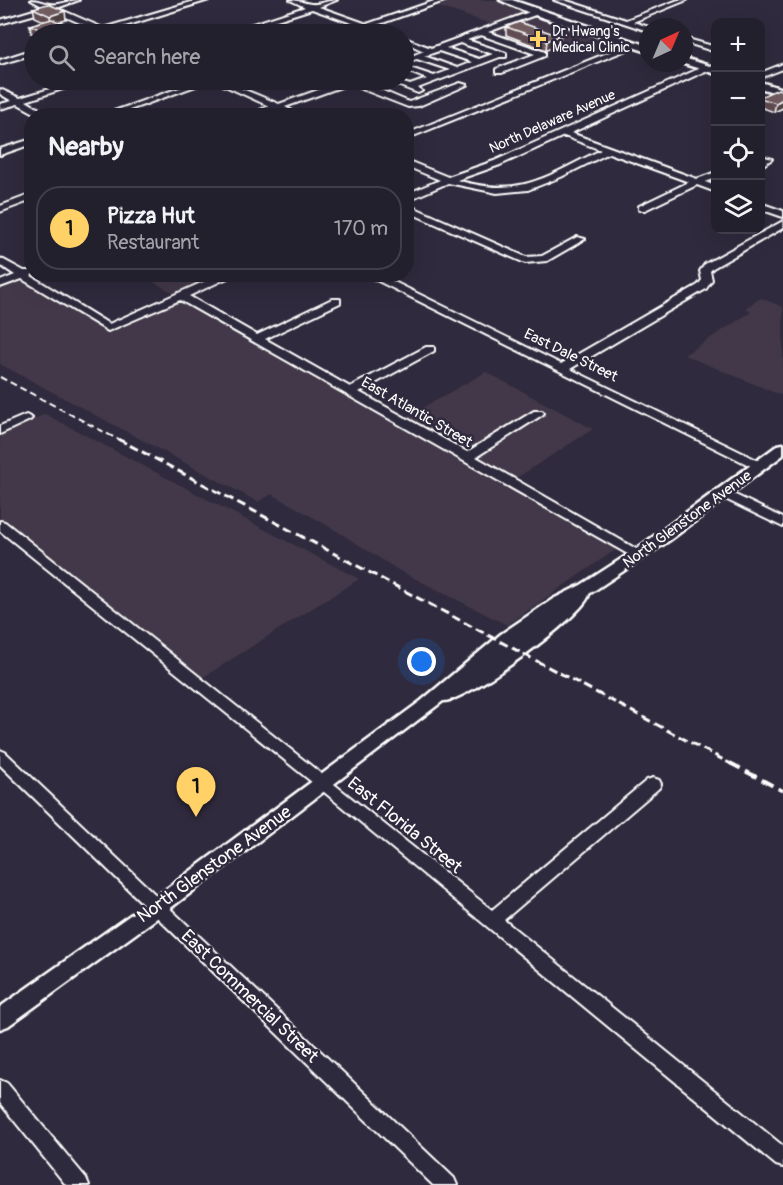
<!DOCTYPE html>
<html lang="en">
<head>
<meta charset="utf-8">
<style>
	:root { --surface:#23202e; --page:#2f2d3a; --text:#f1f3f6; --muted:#a3a3aa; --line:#403e4a; --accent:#ffd166 }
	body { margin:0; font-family:Pangolin,sans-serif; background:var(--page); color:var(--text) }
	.controls { position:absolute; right:18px; top:18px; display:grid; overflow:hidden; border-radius:12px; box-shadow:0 6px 24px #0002 }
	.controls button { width:54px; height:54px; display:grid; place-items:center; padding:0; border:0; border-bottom:2px solid var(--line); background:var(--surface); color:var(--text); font:30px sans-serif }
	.compass { position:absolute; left:639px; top:18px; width:54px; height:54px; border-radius:50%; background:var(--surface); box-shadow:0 6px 24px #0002; rotate:44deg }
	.you { position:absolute; left:422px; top:662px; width:21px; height:21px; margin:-15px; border:4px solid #fff; border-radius:50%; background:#1a73e8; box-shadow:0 0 0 9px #1a73e833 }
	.badge { display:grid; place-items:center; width:39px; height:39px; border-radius:50%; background:var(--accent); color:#111; font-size:20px; font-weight:700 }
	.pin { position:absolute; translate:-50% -50px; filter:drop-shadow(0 2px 3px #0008) }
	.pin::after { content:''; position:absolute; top:32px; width:21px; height:18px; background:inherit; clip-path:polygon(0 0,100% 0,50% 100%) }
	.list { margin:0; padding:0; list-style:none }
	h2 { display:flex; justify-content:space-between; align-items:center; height:78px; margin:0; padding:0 24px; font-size:26px }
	h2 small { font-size:20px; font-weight:400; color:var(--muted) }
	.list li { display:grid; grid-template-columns:39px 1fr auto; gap:18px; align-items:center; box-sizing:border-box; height:84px; margin:0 12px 12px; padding:0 12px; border:2px solid var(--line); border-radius:24px }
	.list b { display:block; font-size:22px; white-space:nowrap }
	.list p { margin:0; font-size:20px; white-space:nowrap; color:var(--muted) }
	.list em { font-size:20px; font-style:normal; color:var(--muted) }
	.icon { flex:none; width:33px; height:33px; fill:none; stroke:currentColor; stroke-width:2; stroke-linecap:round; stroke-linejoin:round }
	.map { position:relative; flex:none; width:783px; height:1185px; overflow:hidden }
	.search { position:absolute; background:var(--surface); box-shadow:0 6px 24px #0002; left:24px; top:24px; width:390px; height:66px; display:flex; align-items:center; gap:15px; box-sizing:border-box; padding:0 21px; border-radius:33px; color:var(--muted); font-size:22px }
	.panel { position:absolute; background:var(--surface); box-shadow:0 6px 24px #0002; left:24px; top:108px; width:390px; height:174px; border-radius:24px }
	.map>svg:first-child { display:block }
	.built { fill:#433948 }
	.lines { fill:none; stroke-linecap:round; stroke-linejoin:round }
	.minor-casing { stroke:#fff; stroke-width:4 }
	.major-casing { stroke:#fff; stroke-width:5 }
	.minor { fill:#2f2a3d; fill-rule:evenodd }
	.major { fill:#2f2a3d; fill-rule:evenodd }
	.rail-far2 { stroke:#fff; stroke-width:2; stroke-dasharray:7 4; stroke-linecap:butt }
	.rail-far1 { stroke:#fff; stroke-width:3; stroke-dasharray:9 4.5; stroke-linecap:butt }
	.rail { stroke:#fff; stroke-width:4; stroke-dasharray:12 6; stroke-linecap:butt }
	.wall { fill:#614e53; stroke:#fff; stroke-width:1.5 }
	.shaded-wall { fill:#4f4043; stroke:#fff; stroke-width:1.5 }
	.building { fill:#715b60; stroke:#fff; stroke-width:1.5 }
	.poi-dot { fill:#ffd166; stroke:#2f2a3d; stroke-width:2 }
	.labels { text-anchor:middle; stroke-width:5; stroke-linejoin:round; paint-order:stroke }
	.far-poi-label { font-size:14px; fill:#fff; stroke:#2f2a3d; text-anchor:start }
	.far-street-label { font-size:14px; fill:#fff; stroke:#2f2a3d }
	.street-label { font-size:15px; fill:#fff; stroke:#2f2a3d }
	.near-street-label { font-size:18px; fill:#fff; stroke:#2f2a3d }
</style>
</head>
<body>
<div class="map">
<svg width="783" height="1185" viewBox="0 0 783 1185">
	<rect width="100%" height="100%" fill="#2f2a3d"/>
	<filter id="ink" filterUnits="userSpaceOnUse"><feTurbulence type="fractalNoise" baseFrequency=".0167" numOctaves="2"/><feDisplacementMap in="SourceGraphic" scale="12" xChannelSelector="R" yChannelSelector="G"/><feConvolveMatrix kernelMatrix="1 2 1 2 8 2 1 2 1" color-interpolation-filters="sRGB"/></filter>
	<g filter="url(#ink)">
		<path class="built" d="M447,0H496L526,13L494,25L433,5Z
			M536,16L625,45L598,57L567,47L551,53L489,32L528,17Z
			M141,275H223L177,295Z
			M19,279L26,281L110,331L181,300L618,548L507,625L398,570L337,531L272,494L258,502L0,364V287Z
			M761,298L783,307V396L684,355L751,312L745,308Z
			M486,372L593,429L515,479L404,418Z
			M45,414L359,579L202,678L0,518V435Z"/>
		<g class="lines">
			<defs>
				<path id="minor" d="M31,0C38,0 43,3 50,4C58,6 70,0 79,0L57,8L103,28L198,0H209L109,31L106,34H88L96,30L50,10L0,24V20L44,7Z
					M290,0C298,0 303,3 311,4C319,5 329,0 337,0L319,7L367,24L437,0H447L374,26L391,34C383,34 375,29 367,29C358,29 351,34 342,34L360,26L312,9L232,34H222L305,7Z
					M554,0H564L626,20L678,0H687L633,22L649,27L648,31Z
					M535,10H538V14L488,32L545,52V56L502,73H496V69L535,54L481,35L467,40L506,53V57H500L418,88L422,91L418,93L384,80H394L410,85L427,79L404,70V66L434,76L450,70L417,59L404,63V59L424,51L404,42V38L431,48ZM460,43L493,54L479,59L446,48ZM439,51L472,62L457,68L424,56Z
					M684,38L716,47V52L684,42Z
					M632,43L639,45L406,139V134Z
					M31,50H34V54L0,64V60Z
					M783,64V69L760,78V73Z
					M705,66L712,68L571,133L697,179L716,172V178L705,182L716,186V192L697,185L645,210H639V206L689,182L609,153L561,177L528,190L497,193L448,183L406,201V194L440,180L406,166V160L448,177L494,161ZM564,136L601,150C547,176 520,199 457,180L500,165Z
					M79,80H90L26,101L51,116H40L18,104L0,109V104L12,101L0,94V89L20,98Z
					M202,80H212L113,116H100Z
					M212,80H221L279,104L346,80H357L409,102L460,83L467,85L419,106L408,107L349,84L285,107L302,116H290L275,109L260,116H247L269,106Z
					M32,139V144L0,155V149Z
					M765,157L772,159L760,167V160Z
					M32,194V200L0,212V206Z
					M760,203L783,211V217L760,209Z
					M406,204L526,257L542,256L577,237L585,239L547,261L525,263L406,211Z
					M783,221V228L713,268L710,271L712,280L706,289L570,369L763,463L765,466L759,470L364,274H378L561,364L698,285L702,280L700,271L705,264Z
					M0,258L24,271H32L33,274L31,276L109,324L221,274H236L189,296L257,335L332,299H340V303L265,339L350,387L426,347H434V351L359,392L467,452L534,411H542L544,413L542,415L476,457L645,554L643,557H633L180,300L108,331L22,279L0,287V281L15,275L0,265Z
					M26,415L32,418L30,420L0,434V426Z
					M723,489L783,518V527L719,496L717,493Z
					M0,521L5,522L492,910L647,780L653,778L659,780L661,784L659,788L504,920L783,1146V1167L776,1165L318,787L0,531Z
					M0,750L5,752L454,1178L457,1185H433L0,765Z
					M0,1080L7,1083L86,1178L89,1185H66L0,1103Z"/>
				<path id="major" d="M500,0H512L648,46V52L532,14Z
					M684,58L716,68V74L681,63H684Z
					M760,82L783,89V95L760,88Z
					M783,444V455L670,540L589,594C587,614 463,704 443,701L164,913L8,1026L0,1029V1007L150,901L421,701L501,634L553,599L581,585L635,550L778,445Z"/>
			</defs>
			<use href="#minor" class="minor-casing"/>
			<use href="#major" class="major-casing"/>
			<use href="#minor" class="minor"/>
			<use href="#major" class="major"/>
			<path class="rail-far2" d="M0,377L121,441"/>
			<path class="rail-far1" d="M118,439L733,765"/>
			<path class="rail" d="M730,763L783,791"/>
		</g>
		<path class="wall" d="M33,8L66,20L59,22L70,27L71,34H34L31,33L30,25L44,21L35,17Z
			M506,27L560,36V45L546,50L506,35Z
			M783,91V108L774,112L760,107V97Z"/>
		<path class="shaded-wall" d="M65,11L66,20L51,24L50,16Z
			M70,27L71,34H48V33Z
			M560,36V45L546,50L547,41Z
			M783,99V108L774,112L776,103Z"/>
		<path class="building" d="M48,4L65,11L50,16L33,8Z
			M52,19L70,27L48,33L30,25Z
			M519,22L560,36L547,41L506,27Z
			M778,89L783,91V99L776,103L760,98V97Z"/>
	</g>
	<path class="poi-dot" d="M535 30h6v6h6v6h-6v6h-6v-6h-6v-6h6z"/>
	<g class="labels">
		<g class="far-poi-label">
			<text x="552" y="36">Dr. Hwang's<tspan x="552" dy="16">Medical Clinic</tspan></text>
		</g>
		<g class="far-street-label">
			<text transform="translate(552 121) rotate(-24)" y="5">North Delaware Avenue</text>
		</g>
		<g class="street-label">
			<text transform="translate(571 355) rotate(26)" y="5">East Dale Street</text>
			<text transform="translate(417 412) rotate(30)" y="5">East Atlantic Street</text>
			<text transform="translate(687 519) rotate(-36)" y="5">North Glenstone Avenue</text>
		</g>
		<g class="near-street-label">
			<text transform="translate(405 825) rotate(39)" y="6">East Florida Street</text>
			<text transform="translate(214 864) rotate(-36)" y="6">North Glenstone Avenue</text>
			<text transform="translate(250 996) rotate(44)" y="6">East Commercial Street</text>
		</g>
	</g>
</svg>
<div class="controls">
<button>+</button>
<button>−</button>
<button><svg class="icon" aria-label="locate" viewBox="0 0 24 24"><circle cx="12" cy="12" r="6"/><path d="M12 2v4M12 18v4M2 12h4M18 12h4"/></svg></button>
<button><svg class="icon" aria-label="layers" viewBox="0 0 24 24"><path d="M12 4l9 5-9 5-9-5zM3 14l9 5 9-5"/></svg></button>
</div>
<svg class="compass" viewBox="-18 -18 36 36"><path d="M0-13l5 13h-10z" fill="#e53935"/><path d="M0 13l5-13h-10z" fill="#a3a3aa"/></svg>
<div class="you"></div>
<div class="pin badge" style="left:196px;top:817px">1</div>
<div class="search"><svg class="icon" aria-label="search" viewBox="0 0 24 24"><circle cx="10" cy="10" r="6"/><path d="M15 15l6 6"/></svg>Search here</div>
<section class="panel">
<h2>Nearby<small></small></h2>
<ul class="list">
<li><span class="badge">1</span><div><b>Pizza Hut</b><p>Restaurant</p></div><em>170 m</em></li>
</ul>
</section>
</div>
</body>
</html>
